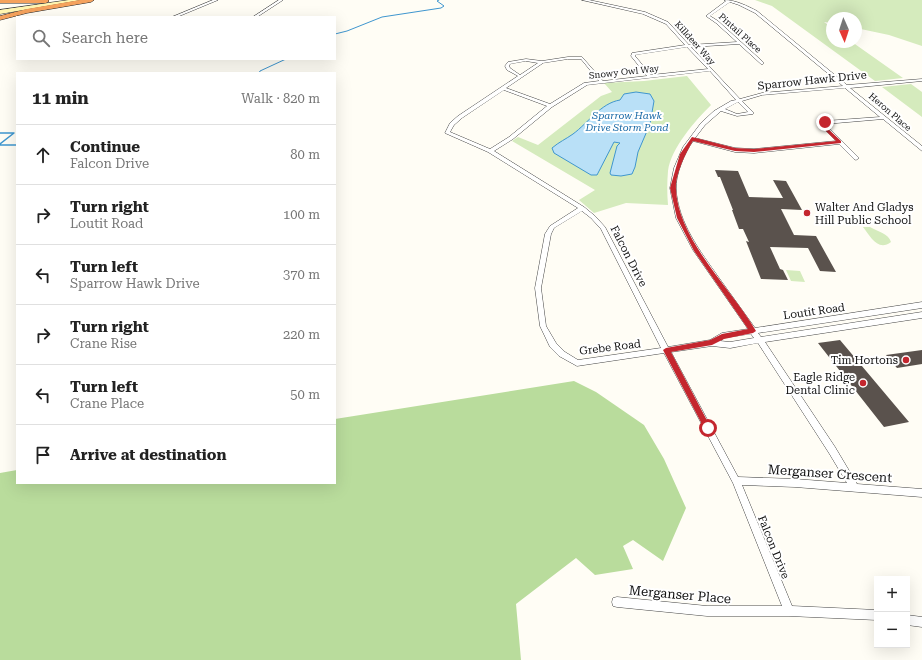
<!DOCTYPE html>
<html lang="en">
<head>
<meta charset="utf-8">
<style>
	:root { --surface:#fff; --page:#f2f2f2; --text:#222; --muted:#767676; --line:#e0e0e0 }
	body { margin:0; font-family:"Roboto Serif",serif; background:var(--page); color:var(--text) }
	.controls { position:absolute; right:12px; bottom:12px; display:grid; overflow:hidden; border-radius:0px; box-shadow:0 4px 16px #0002 }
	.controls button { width:36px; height:36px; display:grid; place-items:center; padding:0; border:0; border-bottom:1px solid var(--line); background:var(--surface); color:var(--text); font:20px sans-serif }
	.compass { position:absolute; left:826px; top:12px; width:36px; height:36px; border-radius:50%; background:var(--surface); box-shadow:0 4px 16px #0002; rotate:177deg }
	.stop { position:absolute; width:12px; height:12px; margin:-9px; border:3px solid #c4262e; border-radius:50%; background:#fff }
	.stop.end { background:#c4262e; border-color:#fff; box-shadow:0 1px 4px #0008 }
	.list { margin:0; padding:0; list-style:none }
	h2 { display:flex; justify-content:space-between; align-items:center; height:52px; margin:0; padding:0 16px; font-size:17px }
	h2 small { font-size:13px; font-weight:400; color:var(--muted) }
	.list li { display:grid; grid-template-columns:26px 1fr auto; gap:12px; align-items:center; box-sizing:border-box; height:60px; padding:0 16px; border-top:1px solid var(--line) }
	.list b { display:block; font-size:15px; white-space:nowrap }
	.list p { margin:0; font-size:13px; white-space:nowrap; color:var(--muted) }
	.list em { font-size:13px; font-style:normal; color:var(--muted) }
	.icon { flex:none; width:22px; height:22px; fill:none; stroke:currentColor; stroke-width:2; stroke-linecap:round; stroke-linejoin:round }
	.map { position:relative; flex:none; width:922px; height:660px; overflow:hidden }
	.search { position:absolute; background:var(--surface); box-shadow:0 4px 16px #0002; left:16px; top:16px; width:320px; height:44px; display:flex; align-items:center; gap:10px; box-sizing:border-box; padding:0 14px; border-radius:0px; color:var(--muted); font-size:15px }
	.panel { position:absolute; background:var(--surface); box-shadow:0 4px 16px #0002; left:16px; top:72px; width:320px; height:412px; border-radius:0px }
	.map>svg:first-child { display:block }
	.green { fill:#d5ebbd }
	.forest { fill:#b9dc9c }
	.water { fill:#b9e0f7; stroke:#3f96cf }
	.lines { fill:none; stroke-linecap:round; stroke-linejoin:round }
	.stream-far1 { stroke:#3f96cf; stroke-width:1 }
	.stream { stroke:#3f96cf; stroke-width:1.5 }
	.building { fill:#5a524d }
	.street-casing { stroke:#444; stroke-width:1 }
	.secondary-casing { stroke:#333; stroke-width:1 }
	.highway-casing { stroke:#222; stroke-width:1 }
	.street { fill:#fff; fill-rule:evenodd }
	.secondary { fill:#fff6b0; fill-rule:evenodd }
	.highway { fill:#f5a25d; fill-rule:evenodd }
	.route { fill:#c4262e }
	.poi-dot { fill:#c4262e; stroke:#fff; stroke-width:1.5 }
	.labels { text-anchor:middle; stroke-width:4; stroke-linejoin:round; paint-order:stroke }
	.far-street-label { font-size:9px; fill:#111; stroke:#fff }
	.far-water-label { font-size:10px; font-style:italic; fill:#1768a6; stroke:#fff }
	.street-label { font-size:11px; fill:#111; stroke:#fff }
	.poi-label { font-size:11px; fill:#111; stroke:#fff; text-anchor:end }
	.near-street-label { font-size:13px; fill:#111; stroke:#fff }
</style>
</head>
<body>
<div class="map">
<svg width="922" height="660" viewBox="0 0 922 660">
	<rect width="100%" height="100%" fill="#fffdf5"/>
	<path class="green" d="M755,0H922V46L889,35L856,28V18H832V23L824,22L832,28V42H852L903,78L875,81L772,6Z
		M687,76L711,105C695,121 671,148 668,171C667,182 667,194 668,205L626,203L594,213L579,200L595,190L512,141L518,137L538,145L601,96L612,92L604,83L644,81Z
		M911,84L922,92V117L882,87Z
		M863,227H870C877,231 889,234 891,242C878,252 870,236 863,227Z
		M786,270L800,271L805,282L791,281Z"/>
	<path class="forest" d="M574,381L596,392L644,425L664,459L686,508L663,561L633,540L623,546L633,569L595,575L576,558L516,604L521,660H0V473L17,470V483H335V419Z"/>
	<path class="water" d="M636,92L650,94L654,101L650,124L638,152L635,167L632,174L621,176L611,175L610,173L617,146L620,143L614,142L597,175H591L554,153L552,148C559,142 566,139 573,134C588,123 601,103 620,100L624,94Z"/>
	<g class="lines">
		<path class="stream-far1" d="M335,34L347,31L382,17L441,8L444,6L437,1L439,0
			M259,73L260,71L286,59"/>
		<path class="stream" d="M0,133H14L0,144
			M0,145H17"/>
	</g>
	<path class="building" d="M715,170L738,171L749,197L783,198L773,180L786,181L802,210L781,209L794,235L816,236L836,272L820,271L808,248L770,247L780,269L783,270L788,280L761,279L746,241L749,242L743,229H739L732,210H733L720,177H718Z
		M840,340L909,422L884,427L818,343Z
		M922,350V364L897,368L886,355Z"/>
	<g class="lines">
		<defs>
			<path id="street" d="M213,0H218L177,17H172Z
				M279,0H283L257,17H253Z
				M582,0H589L645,12L668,22L689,45L737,42L716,23L706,16L726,1L724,0C736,0 747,6 757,11L847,85L922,79V81L850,88L922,146V151L883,119L825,124L859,158L856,160L854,159L839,144L754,153L735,152L693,141C685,152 675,175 676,189C678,223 700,251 719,278C731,295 743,311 755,328L922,302V308L758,333L761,337L922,312V318L765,342L835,447L857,484L922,489V497L795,487L742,485L792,606L877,610V620L789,616H707L617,607L613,606L612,602L613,598L617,597L707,606H782L733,483L664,353L577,366L559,356L550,347L540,326L535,288L545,234L550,226L578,208L488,152L445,133L450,123L458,116L518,76L507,70L505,66L508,62L526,59L542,61L568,57H582L603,81L647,76L631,56L632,53L685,45L666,24L643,14ZM730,2L739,5L755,13L843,86L762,93L740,99L691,47L739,44L761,64H763V62L718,21L710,16ZM687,47L708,69L651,75L635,56V55ZM568,59H581L599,81L584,83L550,104L506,88L543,63ZM526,61L538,63L520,75L510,68L509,66L510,64ZM710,71L736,100L731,101L714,111L701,123L683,147L674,168L670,188L676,218L693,250L748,329L722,333L710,340L668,347L605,227L595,216L584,207L494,151L513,139L552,107L587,85ZM845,88L880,117L825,121L820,123V125L836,141L754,149L735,148L695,138L705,125L721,111L737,116L753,114V112L742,101L762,95ZM504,90L547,106L509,137L490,149L450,132L454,125L462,118ZM738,102L748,112L737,114L725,109ZM582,211L591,218L601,229L661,348L578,360L565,352L556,343L546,326L541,288L551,234L554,228ZM751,334L754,338L730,342L720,341L724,338ZM758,343L829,453L847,483L795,479L738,477L671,352L712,346L730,348Z
				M907,615L922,617V627L907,625Z"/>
			<path id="secondary" d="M69,0H81L0,14V10Z"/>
			<path id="highway" d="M0,0H48L49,1L46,3H0Z
				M80,0H94L91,2L27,13L0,20V16L27,9Z"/>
		</defs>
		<use href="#street" class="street-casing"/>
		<use href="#secondary" class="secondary-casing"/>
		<use href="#highway" class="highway-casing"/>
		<use href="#street" class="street"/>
		<use href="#secondary" class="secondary"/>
		<use href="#highway" class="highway"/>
	</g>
	<path class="route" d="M825,121L827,122L825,126L841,141V143L754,152L735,151L693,141C686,152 675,175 676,189C678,240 731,288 756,331L753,333L724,339L712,345L671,352L711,428L708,431L705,430L663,350L666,348L710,340L722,334L748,329L694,251L677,218L670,188L680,154L692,137L735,148L754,149L836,141L821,126V123Z"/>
	<g class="poi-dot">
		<circle cx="807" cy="213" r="4"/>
		<circle cx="906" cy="360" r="4"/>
		<circle cx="863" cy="383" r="4"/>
	</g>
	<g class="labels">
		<g class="far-street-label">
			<text transform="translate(740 33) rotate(42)" y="3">Pintail Place</text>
			<text transform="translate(695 43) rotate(48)" y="3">Killdeer Way</text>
			<text transform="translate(624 72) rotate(-6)" y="3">Snowy Owl Way</text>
			<text transform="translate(890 112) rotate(41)" y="3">Heron Place</text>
		</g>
		<g class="far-water-label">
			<text x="627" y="119">Sparrow Hawk<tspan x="627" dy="12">Drive Storm Pond</tspan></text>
		</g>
		<g class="street-label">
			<text transform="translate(812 80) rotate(-6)" y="4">Sparrow Hawk Drive</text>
			<text transform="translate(629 256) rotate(63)" y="4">Falcon Drive</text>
			<text transform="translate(814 311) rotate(-8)" y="4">Loutit Road</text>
			<text transform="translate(610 347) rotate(-7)" y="4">Grebe Road</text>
			<text transform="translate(774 547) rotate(68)" y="4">Falcon Drive</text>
		</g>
		<g class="poi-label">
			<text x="815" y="211" text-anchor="start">Walter And Gladys<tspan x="815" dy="13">Hill Public School</tspan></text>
			<text x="898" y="364">Tim Hortons</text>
			<text x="855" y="381">Eagle Ridge<tspan x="855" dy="13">Dental Clinic</tspan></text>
		</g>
		<g class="near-street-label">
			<text transform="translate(830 473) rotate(4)" y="5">Merganser Crescent</text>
			<text transform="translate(680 594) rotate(5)" y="5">Merganser Place</text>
		</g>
	</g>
</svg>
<div class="controls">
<button>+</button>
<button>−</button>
</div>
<svg class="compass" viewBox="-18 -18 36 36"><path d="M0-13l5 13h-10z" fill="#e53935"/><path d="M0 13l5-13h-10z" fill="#767676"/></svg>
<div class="stop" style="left:708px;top:428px"></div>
<div class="stop end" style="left:825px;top:122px"></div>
<div class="search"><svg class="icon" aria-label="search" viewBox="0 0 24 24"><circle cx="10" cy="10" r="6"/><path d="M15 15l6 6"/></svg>Search here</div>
<section class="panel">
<h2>11 min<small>Walk · 820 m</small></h2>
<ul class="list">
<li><svg class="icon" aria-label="ahead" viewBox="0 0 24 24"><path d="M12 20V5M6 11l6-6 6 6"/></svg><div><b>Continue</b><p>Falcon Drive</p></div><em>80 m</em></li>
<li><svg class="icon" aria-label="right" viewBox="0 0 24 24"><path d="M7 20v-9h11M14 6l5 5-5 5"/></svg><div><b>Turn right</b><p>Loutit Road</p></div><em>100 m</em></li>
<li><svg class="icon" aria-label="left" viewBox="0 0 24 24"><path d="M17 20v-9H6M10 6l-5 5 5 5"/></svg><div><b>Turn left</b><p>Sparrow Hawk Drive</p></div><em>370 m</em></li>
<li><svg class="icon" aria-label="right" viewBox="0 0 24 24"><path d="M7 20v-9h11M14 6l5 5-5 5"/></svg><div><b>Turn right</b><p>Crane Rise</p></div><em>220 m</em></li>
<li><svg class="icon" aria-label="left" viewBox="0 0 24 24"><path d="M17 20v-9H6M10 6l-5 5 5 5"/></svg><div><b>Turn left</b><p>Crane Place</p></div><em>50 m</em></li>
<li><svg class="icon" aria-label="arrive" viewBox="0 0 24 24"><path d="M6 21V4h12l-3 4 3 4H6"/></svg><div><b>Arrive at destination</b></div></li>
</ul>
</section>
</div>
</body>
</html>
